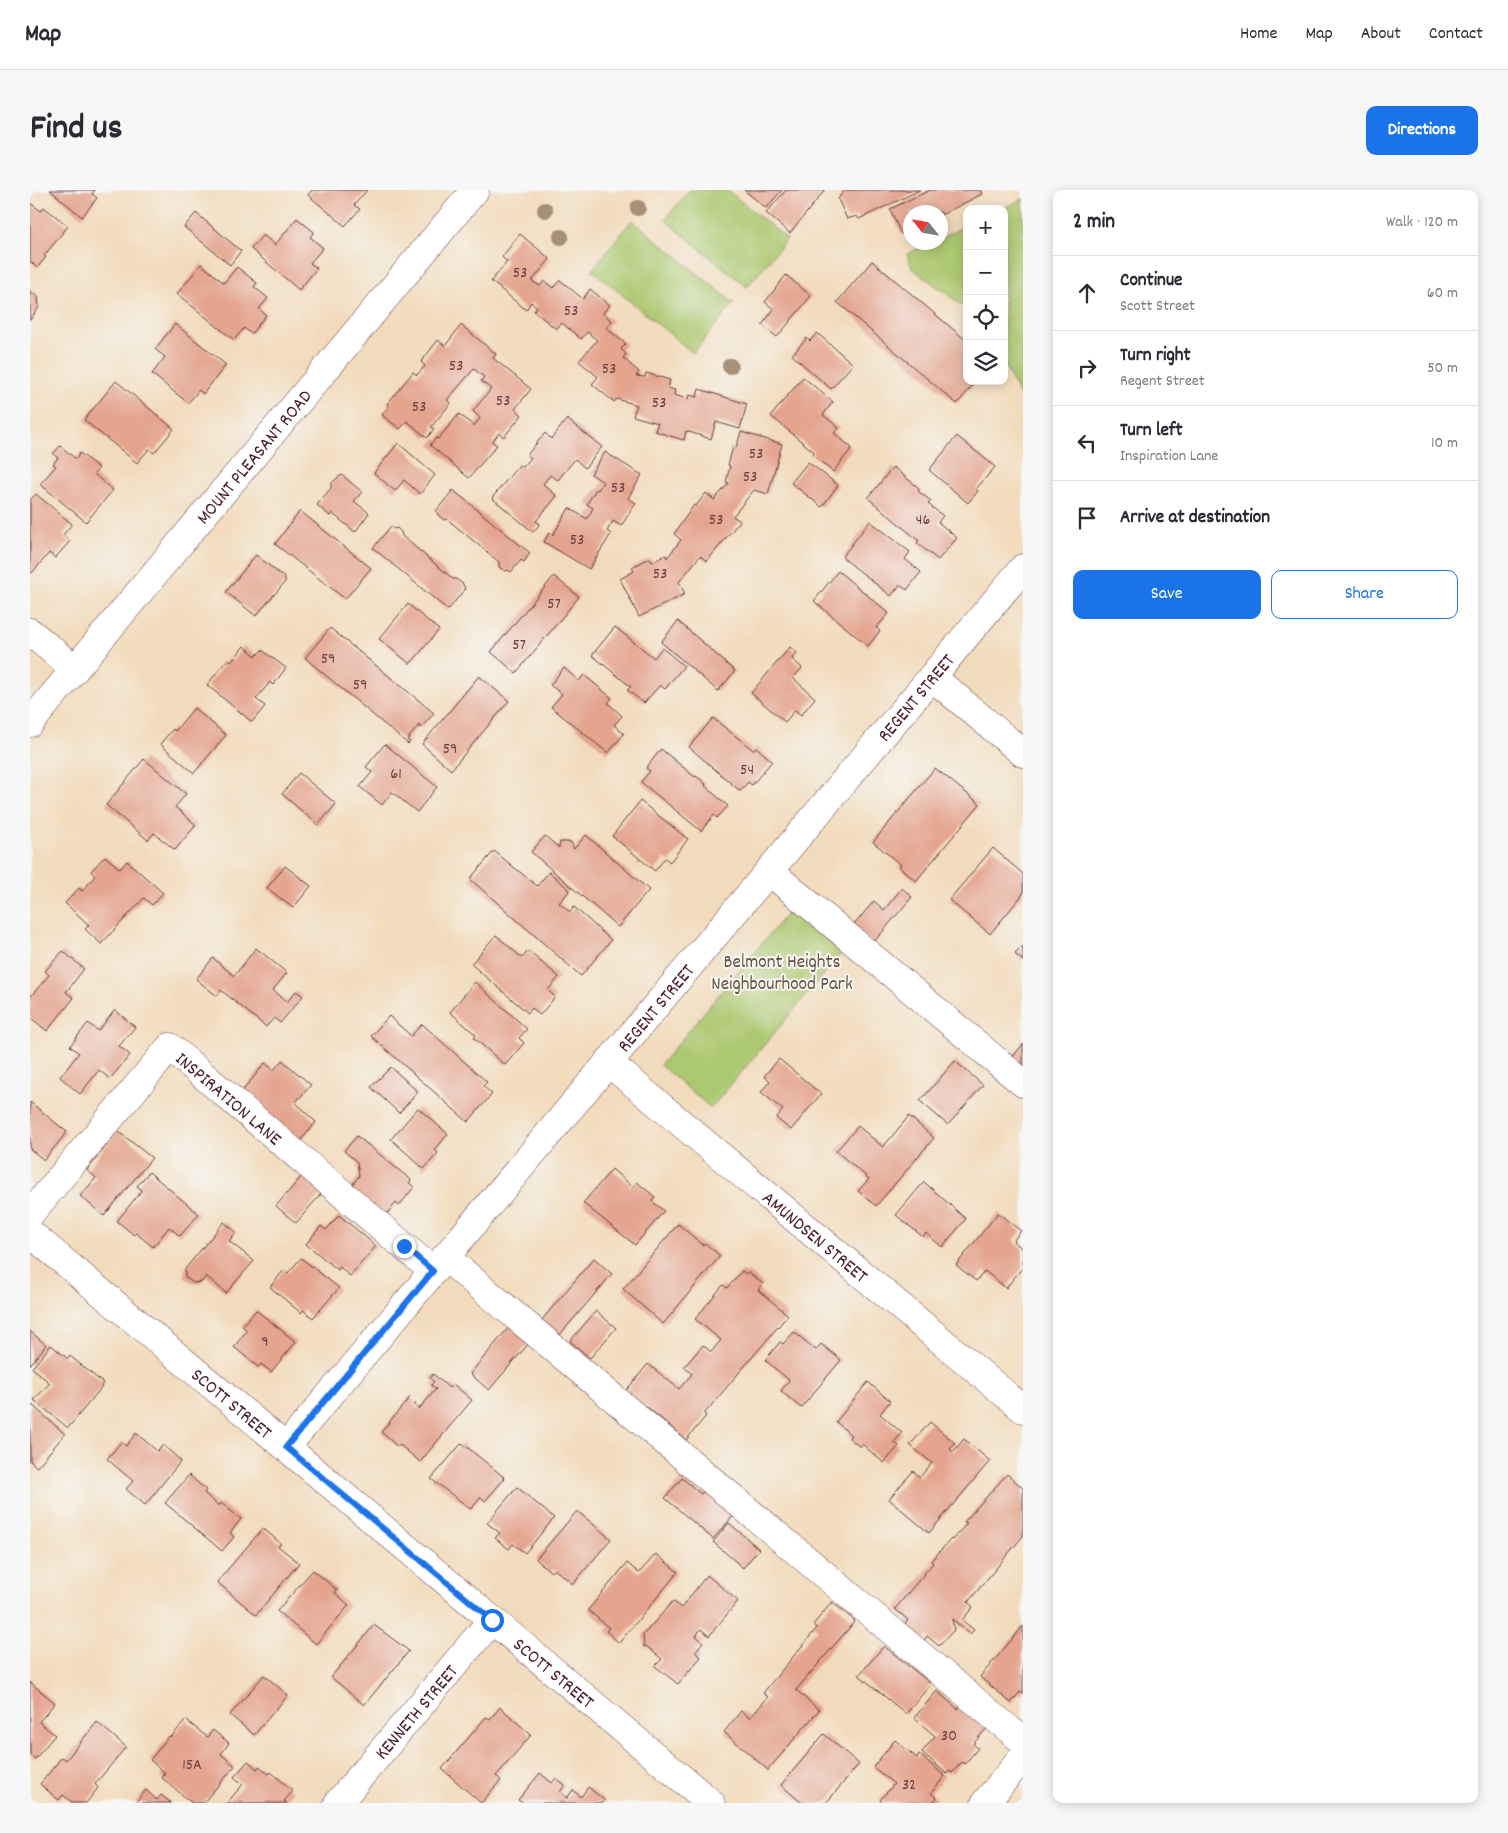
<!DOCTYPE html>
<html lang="en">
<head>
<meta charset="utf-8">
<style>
	:root { --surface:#fff; --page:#f7f7f7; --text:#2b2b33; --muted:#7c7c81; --line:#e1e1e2; --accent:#1a73e8 }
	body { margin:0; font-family:Dekko,sans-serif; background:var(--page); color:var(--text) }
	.controls { position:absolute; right:15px; top:15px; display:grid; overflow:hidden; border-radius:10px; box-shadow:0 2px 12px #0003 }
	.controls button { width:45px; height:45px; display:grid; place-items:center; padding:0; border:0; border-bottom:1px solid var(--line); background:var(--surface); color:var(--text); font:25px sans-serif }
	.compass { position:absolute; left:873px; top:15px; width:45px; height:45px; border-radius:50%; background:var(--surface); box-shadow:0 2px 12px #0003; rotate:301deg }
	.stop { position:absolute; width:15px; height:15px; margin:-11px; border:4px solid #1a73e8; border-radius:50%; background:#fff }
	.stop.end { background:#1a73e8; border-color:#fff; box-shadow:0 1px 5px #0008 }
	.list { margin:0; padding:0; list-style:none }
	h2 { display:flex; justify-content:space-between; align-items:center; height:65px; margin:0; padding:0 20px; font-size:21px }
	h2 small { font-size:16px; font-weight:400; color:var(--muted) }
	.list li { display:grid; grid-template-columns:32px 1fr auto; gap:15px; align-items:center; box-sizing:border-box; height:75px; padding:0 20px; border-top:1px solid var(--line) }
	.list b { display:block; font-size:19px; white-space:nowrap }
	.list p { margin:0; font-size:16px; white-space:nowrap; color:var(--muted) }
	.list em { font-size:16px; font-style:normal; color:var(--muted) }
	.actions { display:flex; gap:10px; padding:15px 20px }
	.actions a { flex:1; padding:11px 0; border:1px solid var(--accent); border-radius:10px; text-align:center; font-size:18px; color:var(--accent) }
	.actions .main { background:var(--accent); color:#fff }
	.icon { flex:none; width:28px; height:28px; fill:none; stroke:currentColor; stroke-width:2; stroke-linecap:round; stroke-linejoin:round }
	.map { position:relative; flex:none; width:993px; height:1613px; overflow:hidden; border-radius:10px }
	header { display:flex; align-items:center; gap:30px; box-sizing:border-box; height:70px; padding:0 25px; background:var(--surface); border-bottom:1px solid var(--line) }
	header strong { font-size:24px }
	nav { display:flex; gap:28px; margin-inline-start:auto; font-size:18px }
	.intro { display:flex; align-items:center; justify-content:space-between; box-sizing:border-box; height:120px; padding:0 30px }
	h1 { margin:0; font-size:35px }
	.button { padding:12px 22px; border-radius:10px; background:var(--accent); color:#fff; font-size:18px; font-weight:700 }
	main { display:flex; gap:30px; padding:0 30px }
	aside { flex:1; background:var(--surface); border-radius:10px; box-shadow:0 2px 12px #0003 }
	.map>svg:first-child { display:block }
	.green { fill:#acc86f; stroke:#7b744d }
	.building { fill:#e4a48e }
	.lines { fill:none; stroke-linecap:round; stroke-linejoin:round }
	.minor-casing { stroke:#633b41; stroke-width:29 }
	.minor { stroke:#fff; stroke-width:28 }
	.tree { fill:#a69077 }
	.route { stroke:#1a73e8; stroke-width:6 }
	.labels { text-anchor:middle; stroke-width:4; stroke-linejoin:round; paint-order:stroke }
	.number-label { font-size:16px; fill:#704044 }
	.street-label { font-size:19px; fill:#4a1f2b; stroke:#f6f6f2 }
	.park-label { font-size:19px; fill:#67523f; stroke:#f6f6f2 }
</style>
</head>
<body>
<header>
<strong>Map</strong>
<nav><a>Home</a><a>Map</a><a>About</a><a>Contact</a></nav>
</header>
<div class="intro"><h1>Find us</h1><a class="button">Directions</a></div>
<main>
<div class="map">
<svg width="993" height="1613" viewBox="0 0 993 1613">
	<rect width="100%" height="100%" fill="#f6f6f2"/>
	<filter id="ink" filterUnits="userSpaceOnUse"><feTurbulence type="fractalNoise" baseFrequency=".02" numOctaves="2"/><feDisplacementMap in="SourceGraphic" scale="10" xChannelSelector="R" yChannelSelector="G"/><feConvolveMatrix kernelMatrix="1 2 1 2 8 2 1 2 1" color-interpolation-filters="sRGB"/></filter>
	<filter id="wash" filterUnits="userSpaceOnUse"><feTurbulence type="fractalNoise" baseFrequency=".0096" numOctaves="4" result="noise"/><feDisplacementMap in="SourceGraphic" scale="20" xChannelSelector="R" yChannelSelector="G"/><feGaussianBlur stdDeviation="1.12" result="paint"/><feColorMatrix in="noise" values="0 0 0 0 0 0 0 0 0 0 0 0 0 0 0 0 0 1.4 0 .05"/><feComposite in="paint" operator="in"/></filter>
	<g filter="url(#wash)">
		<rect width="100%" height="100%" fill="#f2dbbc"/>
		<path class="green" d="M659,0H697L757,49L717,97L635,30Z
			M993,9V210L987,201L974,174V19H972Z
			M602,30L704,113L663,163L562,80Z
			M937,35V119L882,78L877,64L901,53L911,52V48Z
			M764,715L816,758L681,918L630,875Z"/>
		<g id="blocks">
			<path class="building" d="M20,0H65L62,4L67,8L52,27Z
				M282,0H337L324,15L330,19L315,36L278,5Z
				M714,0H752L736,18Z
				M756,0H795L760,43L736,23Z
				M815,0H890L829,29L827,26L817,29L808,9Z
				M900,0H950L952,4L911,25V22H881V39L871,44L860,19Z
				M0,13L11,21L14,17L38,36L14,66L16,67L7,78L0,71Z
				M166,23L211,61L200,75L154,37Z
				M267,28L284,42L280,47L293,58L280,73L287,78L269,100L221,59L233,45L245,55Z
				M490,44L520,69L502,91L510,96L514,91L523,98L530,90L553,109L560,99L580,115L573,123L582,131L576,138L596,154L591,159L596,164L593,168L609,182L606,186L615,187L616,183L640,190L638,198L645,200L644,205L658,209L659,205L667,207L669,199L717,214L710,239L686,232L681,249L656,241L654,250L640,246L625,241L628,233L603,226L607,215L587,209L584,212L562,194L568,187L549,171L567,150L557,142L551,149L532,133L526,139L504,121L507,117L501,112L496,120L461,91L477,72L472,67Z
				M842,71L937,151V191H946L927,214L807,112Z
				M171,74L194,93L207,77L227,93L224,97L238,108L229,119L236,125L221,144L214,138L204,150L147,104Z
				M756,85L781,106L747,147L732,135L744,119L735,112Z
				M0,101L8,107L9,117L0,130Z
				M145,134L196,175L173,204L169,200L158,213L122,184L135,167L125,159Z
				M431,135L466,164L463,168L501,199L485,219L492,225L474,247L469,243L462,252L467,255L439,288L400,255L406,248L408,249L429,224L444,236L450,228L443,221L461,199L451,191L454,187L444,179L417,210L421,213L401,237L404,239L397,248L377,231L370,239L352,225L359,216L357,214L383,182L387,185L395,176L391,172L408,150L415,156Z
				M787,143L823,174L801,199L762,165L777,148L780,151Z
				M773,187L803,212L793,225L809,238L804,243L822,258L803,282L783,265L784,262L741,226Z
				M86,191L144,239L124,263L119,259L107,273L54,230Z
				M537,229L572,257L555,278L545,269L528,290L520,285L513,294L527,306L506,331L510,334L503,342L462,308L489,275L493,277L501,268L497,265L515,243L521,249Z
				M711,242L752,254L738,304L724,300L703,326L710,331L677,371L670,366L649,392L655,404L609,427L590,389L604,381L602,377L620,368L622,372L636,365L637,368L651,350L644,344L664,315L666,316L676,303L684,310L699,293L696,292L700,276L698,275L703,257L706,258Z
				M927,246L965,277L946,299L948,301L938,313L899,280Z
				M368,253L405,285L390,304L374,290L365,301L344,283Z
				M30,256L46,269L50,263L69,278L64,284L83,300L56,332L10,294L26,276L23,274L28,268L23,264Z
				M575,262L612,285L598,308L606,313L591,336L583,331L577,341L581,344L559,379L514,352L519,343L523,345L539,318L557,329L563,318L557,314L566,299L568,300L573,292L561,284Z
				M778,272L808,295L792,317L761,293Z
				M863,277L890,299L888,301L901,311L898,314L913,326L908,332L927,348L908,370L887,353L889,351L838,308Z
				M312,285L332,302L324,311L339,323L325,342L302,323L300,326L287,315L301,298V294L307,288Z
				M423,300L500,363L494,372L491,370L481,382L478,380L475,381L469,377V372L417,329L414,330L409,326L406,321Z
				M6,304L42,334L33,345L40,351L25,368L19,363L2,383L0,381V310Z
				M270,321L341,378L315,409L245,354Z
				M840,331L880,362L875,369L891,382L877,400L870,395L861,406L812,367Z
				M361,336L364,339L367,338L371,342L372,346L423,389H426L433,394L435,399L418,420L343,358Z
				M226,365L255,388V392L226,426L196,402Z
				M808,381L859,423L846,438L850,441L838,456L784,411Z
				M524,386L549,407L486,483L461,462Z
				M378,414L409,440L381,473H379L349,449Z
				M648,431L705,481L688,501L631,452Z
				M585,437L624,468L632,458L654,476L635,499L630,495L614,513L597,500L601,497L562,465Z
				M300,438L404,523L391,538L389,535L377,550L380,552L378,554L275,468Z
				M214,456L226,466L232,460L256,478L243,495L240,492L226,509L235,516L222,532L177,495L198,469L202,471Z
				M760,457L767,463L762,469L772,478L763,488L785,508L771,525L765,520L755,532L721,503Z
				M534,478L549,491L554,485L582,508L578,513L592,526L584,535L594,544L578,563L521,517L532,504L520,495Z
				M449,486L479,511L421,580L392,554Z
				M164,518L196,545L164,583L130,554L143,539L145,541Z
				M683,528L723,560L726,557L742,571L722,595L718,592L710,601L659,557Z
				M355,554L407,597L387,622L362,602L352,615L330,597L342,582L336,577Z
				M631,559L665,587L666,586L676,594L675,596L698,616L687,628L684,625L671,641L611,592L620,581L616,578Z
				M114,569L156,604L145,617L166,635L145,660L124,643L118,650L76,615Z
				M905,578L950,614L886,691L869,677L871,675L843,652Z
				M269,583L306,614L288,635L252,604Z
				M610,611L658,649L640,672L635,668L625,681L582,646Z
				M556,645L619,700L588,737L501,662L515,646L529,658L530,652H541L544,659Z
				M963,658L993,684V704L960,744L919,710Z
				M464,661L507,696L519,682L540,700L529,713L540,722L544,717L581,750L551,786L440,689Z
				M75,666L90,679L97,671L133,703L122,715L114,708L71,754L55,739L59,735L35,713L49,698L52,701L65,686L61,681Z
				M255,676L281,696L263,718L237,698Z
				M872,698L882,707L843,753L823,736L844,711L854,720Z
				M466,745L492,768L498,761L529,787L518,800L525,807L510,825L502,818L498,823L441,774Z
				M993,756V771L985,764Z
				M226,758L257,783L243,800L257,812L266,801L273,806L250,833L244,828L236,837L191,800L187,806L166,789L183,768L204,786Z
				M33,761L54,779L36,802L44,808L17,841L0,827V807L19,785L15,781Z
				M445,792L497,839L489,848L494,853L475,875L444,848L446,845L420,822Z
				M85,820L105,837L89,856L100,865L80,889L69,880L50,904L30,887L49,863L40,856L58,833L68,841Z
				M359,826L381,846L392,834L457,892L453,896L462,904L438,932L341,846Z
				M993,854V879L981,869Z
				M749,869L791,904L761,940L746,928L753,920L731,902L740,891L734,886Z
				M252,870L281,895L265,913L286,932L268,954L210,904L235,873L244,880Z
				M925,871L953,895L918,935L890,911Z
				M361,877L388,902L369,923L341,897Z
				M0,912L37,942L14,970L0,959Z
				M388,918L418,944L405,960L408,963L394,979L361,949Z
				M879,926L904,948L846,1016L828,1001L839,989L806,961L828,936L853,957Z
				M88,941L122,968L74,1026L50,1006L66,988L57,980Z
				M327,946L381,990L379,993L384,997L369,1016L366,1013L355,1026L320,998L329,986L327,972L314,961Z
				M582,979L603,997L607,992L625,1007L622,1011L634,1021L605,1055L553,1013Z
				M119,982L169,1024L150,1046L139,1037L123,1057L106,1043L104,1045L87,1031L112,1000L107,996Z
				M271,987L291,1004L266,1033L246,1016Z
				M894,992L936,1029L912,1057L896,1043L893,1047L866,1025Z
				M968,1023L991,1041L983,1051L993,1059V1077L976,1098L955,1081L946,1091L926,1075Z
				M309,1025L346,1056L320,1086L310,1077L308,1080L276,1054L291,1036L296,1040Z
				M194,1032L206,1042L199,1051L224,1071L196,1103L176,1086L172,1092L163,1093L155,1087V1079Z
				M648,1034L673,1055L675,1053L690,1066L633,1134L593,1099Z
				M271,1068L309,1098L283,1128L273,1120L271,1123L240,1097L254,1080L258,1083Z
				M564,1068L582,1084L528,1147L510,1132Z
				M712,1081L716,1084L718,1082L733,1094L728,1100L758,1125L674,1224L676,1226L656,1250L615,1215L613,1219L594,1203L618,1174L649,1199L662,1184L654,1177L673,1155L681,1162L691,1150L665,1129L693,1095L697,1098Z
				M226,1120L266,1152L241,1182L231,1174L228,1177L204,1157L217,1140L212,1136Z
				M566,1121L586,1138L560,1168L540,1151Z
				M480,1136L500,1152L459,1200L440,1184Z
				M0,1141L16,1155L0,1175Z
				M764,1142L786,1160L791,1154L811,1170L771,1218L751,1201L759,1190L735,1170L750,1152L753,1154Z
				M21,1155L38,1169L40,1166L73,1193L71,1196L72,1197L38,1238L4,1210L20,1193L2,1178Z
				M403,1184L419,1198L423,1194L442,1210L390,1272L370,1255L368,1257L351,1242L380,1207L386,1213L384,1215L389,1219L406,1199L401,1195L404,1192L400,1188Z
				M838,1192L860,1211L850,1224L872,1243L864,1252L869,1256L854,1273L832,1254L830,1257L819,1248L821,1245L806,1232Z
				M2,1215L35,1244L7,1277L0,1271V1217Z
				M900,1232L925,1253L920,1259L923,1262L934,1249L960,1271L899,1343L859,1309L883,1281L890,1287L902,1273L880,1255Z
				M106,1243L127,1261L133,1255L151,1271L115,1315L96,1299L103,1291L77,1269L91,1252L96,1256Z
				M432,1253L475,1288L455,1311L451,1307L441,1319L401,1289Z
				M977,1284L993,1298V1346L938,1412L943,1417L932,1430L944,1440L940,1444L922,1429L924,1440L909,1456L897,1446L892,1453L873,1436L878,1430L865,1419L903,1373L901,1371L921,1349L922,1350L929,1342L937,1333L934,1332Z
				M159,1285L176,1300L174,1303L189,1316L191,1313L211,1329L200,1343L204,1347L192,1361L135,1313Z
				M652,1288L671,1304L676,1299L705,1324L683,1349L635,1308Z
				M487,1297L524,1328L495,1363L483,1354L479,1359L465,1348L470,1343L457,1333Z
				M547,1321L581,1349L543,1394L524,1379L521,1382L506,1369Z
				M699,1333L729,1359L713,1378L683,1352Z
				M233,1338L251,1354L248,1356L269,1373L226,1425L187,1392Z
				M626,1364L648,1382L589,1453L576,1441L579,1438L558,1420L597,1373L609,1383Z
				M283,1380L307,1400L305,1403L319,1415L286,1454L247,1421Z
				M677,1385L708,1411L679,1446L671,1439L666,1446L673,1452L665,1462L671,1467L648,1494L625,1476L632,1469L616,1456L614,1457L613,1445L643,1411L651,1418Z
				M802,1412L825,1431L766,1500L789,1520L738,1580L694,1542L711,1521L720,1528L738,1507L733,1503L787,1438L783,1435Z
				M344,1435L379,1461L334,1515L301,1487Z
				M993,1436V1504L990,1502L981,1513L950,1487Z
				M854,1456L901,1494L876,1524L829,1485Z
				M234,1485L258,1505L224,1545L200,1525Z
				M0,1492L25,1513L9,1532L25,1545L5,1569L0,1565Z
				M907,1501L928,1519L931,1515L958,1537L943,1554L948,1558L935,1574L932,1572L922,1583L919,1581L917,1584L892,1562L905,1546L884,1528Z
				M470,1517L501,1545L466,1586L471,1590L451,1613L412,1579L456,1527L460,1529Z
				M156,1530L177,1547L183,1540L199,1553L191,1564L205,1576L173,1613H162L131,1587L135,1583L120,1570L139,1546L141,1547Z
				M67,1532L96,1557L65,1594L68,1598L56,1613H43L33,1605L29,1610L10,1594L32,1567L36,1570Z
				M794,1544L829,1574L796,1613H772L751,1595Z
				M865,1550L887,1568L889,1564L915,1586L901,1603L907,1608L902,1613H853L850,1610L864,1594L843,1577Z
				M218,1571L227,1579L229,1576L239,1584L241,1582L263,1601L254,1611L257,1613H197L213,1594L204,1587Z
				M510,1583L522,1593L526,1588L535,1595L530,1602L537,1608L543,1600L551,1607L558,1597L575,1611L573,1613H493L488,1610Z
				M116,1600L127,1610L131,1605L141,1613H105Z"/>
		</g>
	</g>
	<g filter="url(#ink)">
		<use href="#blocks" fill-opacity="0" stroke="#633b41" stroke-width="1"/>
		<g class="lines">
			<defs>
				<g id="minor">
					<path d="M0,442L45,479"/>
					<path d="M902,487L993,563"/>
					<path id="s1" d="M0,533L445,0"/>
					<path d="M739,681L993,893"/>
					<path id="s2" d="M578,872L993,1219"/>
					<path id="s3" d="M0,1024L140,857L403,1081"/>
					<path id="s4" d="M0,1043L681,1613"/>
					<path d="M415,1067L993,1551"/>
					<path id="s5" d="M256,1257L993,378"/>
					<path id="s6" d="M308,1613L462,1430"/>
					<path d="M955,1613L993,1567"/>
				</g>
			</defs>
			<use href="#minor" class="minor-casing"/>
			<use href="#minor" class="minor"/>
		</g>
		<g class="tree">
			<circle cx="608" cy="18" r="8"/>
			<circle cx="515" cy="20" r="8"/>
			<circle cx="531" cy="47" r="8"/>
			<circle cx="700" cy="176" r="8"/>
		</g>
	</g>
	<g class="lines" filter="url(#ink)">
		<path class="route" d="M374,1056L403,1081L256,1257L462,1430"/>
	</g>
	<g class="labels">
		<g class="number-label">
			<text x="490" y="87">53</text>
			<text x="541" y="125">53</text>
			<text x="426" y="180">53</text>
			<text x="579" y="183">53</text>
			<text x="473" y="215">53</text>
			<text x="629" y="217">53</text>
			<text x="389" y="221">53</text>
			<text x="726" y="268">53</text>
			<text x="720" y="291">53</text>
			<text x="588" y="302">53</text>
			<text x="686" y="334">53</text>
			<text x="893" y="334">46</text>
			<text x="547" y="354">53</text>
			<text x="630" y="388">53</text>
			<text x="524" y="418">57</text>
			<text x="489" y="459">57</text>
			<text x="298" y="473">59</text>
			<text x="330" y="499">59</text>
			<text x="420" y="563">59</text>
			<text x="717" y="584">54</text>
			<text x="366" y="588">61</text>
			<text x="235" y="1156">9</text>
			<text x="919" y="1550">30</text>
			<text x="162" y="1579">15A</text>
			<text x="879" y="1599">32</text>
		</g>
		<g class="street-label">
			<text dy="7" stroke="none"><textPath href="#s1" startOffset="348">MOUNT PLEASANT ROAD</textPath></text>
			<text dy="7" stroke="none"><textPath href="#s5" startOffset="979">REGENT STREET</textPath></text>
			<text dy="7" stroke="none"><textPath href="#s5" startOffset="574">REGENT STREET</textPath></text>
			<text dy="7" stroke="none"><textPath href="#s3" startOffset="296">INSPIRATION LANE</textPath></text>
			<text dy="7" stroke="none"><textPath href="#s2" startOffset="271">AMUNDSEN STREET</textPath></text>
			<text dy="7" stroke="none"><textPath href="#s4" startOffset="264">SCOTT STREET</textPath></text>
			<text dy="7" stroke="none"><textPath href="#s4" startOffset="684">SCOTT STREET</textPath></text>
			<text dy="7" stroke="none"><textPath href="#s6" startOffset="120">KENNETH STREET</textPath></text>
		</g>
		<g class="park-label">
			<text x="752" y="777">Belmont Heights<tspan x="752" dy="22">Neighbourhood Park</tspan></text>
		</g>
	</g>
</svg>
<div class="controls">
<button>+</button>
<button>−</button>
<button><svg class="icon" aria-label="locate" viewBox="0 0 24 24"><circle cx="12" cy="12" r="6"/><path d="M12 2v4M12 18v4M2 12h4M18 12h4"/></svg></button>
<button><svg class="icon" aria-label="layers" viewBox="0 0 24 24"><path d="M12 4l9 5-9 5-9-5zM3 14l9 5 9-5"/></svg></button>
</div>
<svg class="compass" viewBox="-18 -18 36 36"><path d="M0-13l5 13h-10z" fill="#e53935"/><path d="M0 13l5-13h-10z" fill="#7c7c81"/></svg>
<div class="stop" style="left:462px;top:1430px"></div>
<div class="stop end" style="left:374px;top:1056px"></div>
</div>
<aside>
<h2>2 min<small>Walk · 120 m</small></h2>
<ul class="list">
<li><svg class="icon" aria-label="ahead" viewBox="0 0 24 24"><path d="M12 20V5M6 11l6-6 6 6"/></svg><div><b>Continue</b><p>Scott Street</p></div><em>60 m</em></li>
<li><svg class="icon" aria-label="right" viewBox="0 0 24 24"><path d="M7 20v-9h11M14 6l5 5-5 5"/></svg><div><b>Turn right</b><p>Regent Street</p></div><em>50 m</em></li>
<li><svg class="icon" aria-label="left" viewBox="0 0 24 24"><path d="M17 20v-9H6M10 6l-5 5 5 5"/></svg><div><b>Turn left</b><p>Inspiration Lane</p></div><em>10 m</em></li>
<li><svg class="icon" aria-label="arrive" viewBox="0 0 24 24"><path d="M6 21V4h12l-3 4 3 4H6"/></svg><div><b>Arrive at destination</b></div></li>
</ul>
<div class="actions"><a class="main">Save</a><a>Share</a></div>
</aside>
</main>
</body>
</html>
